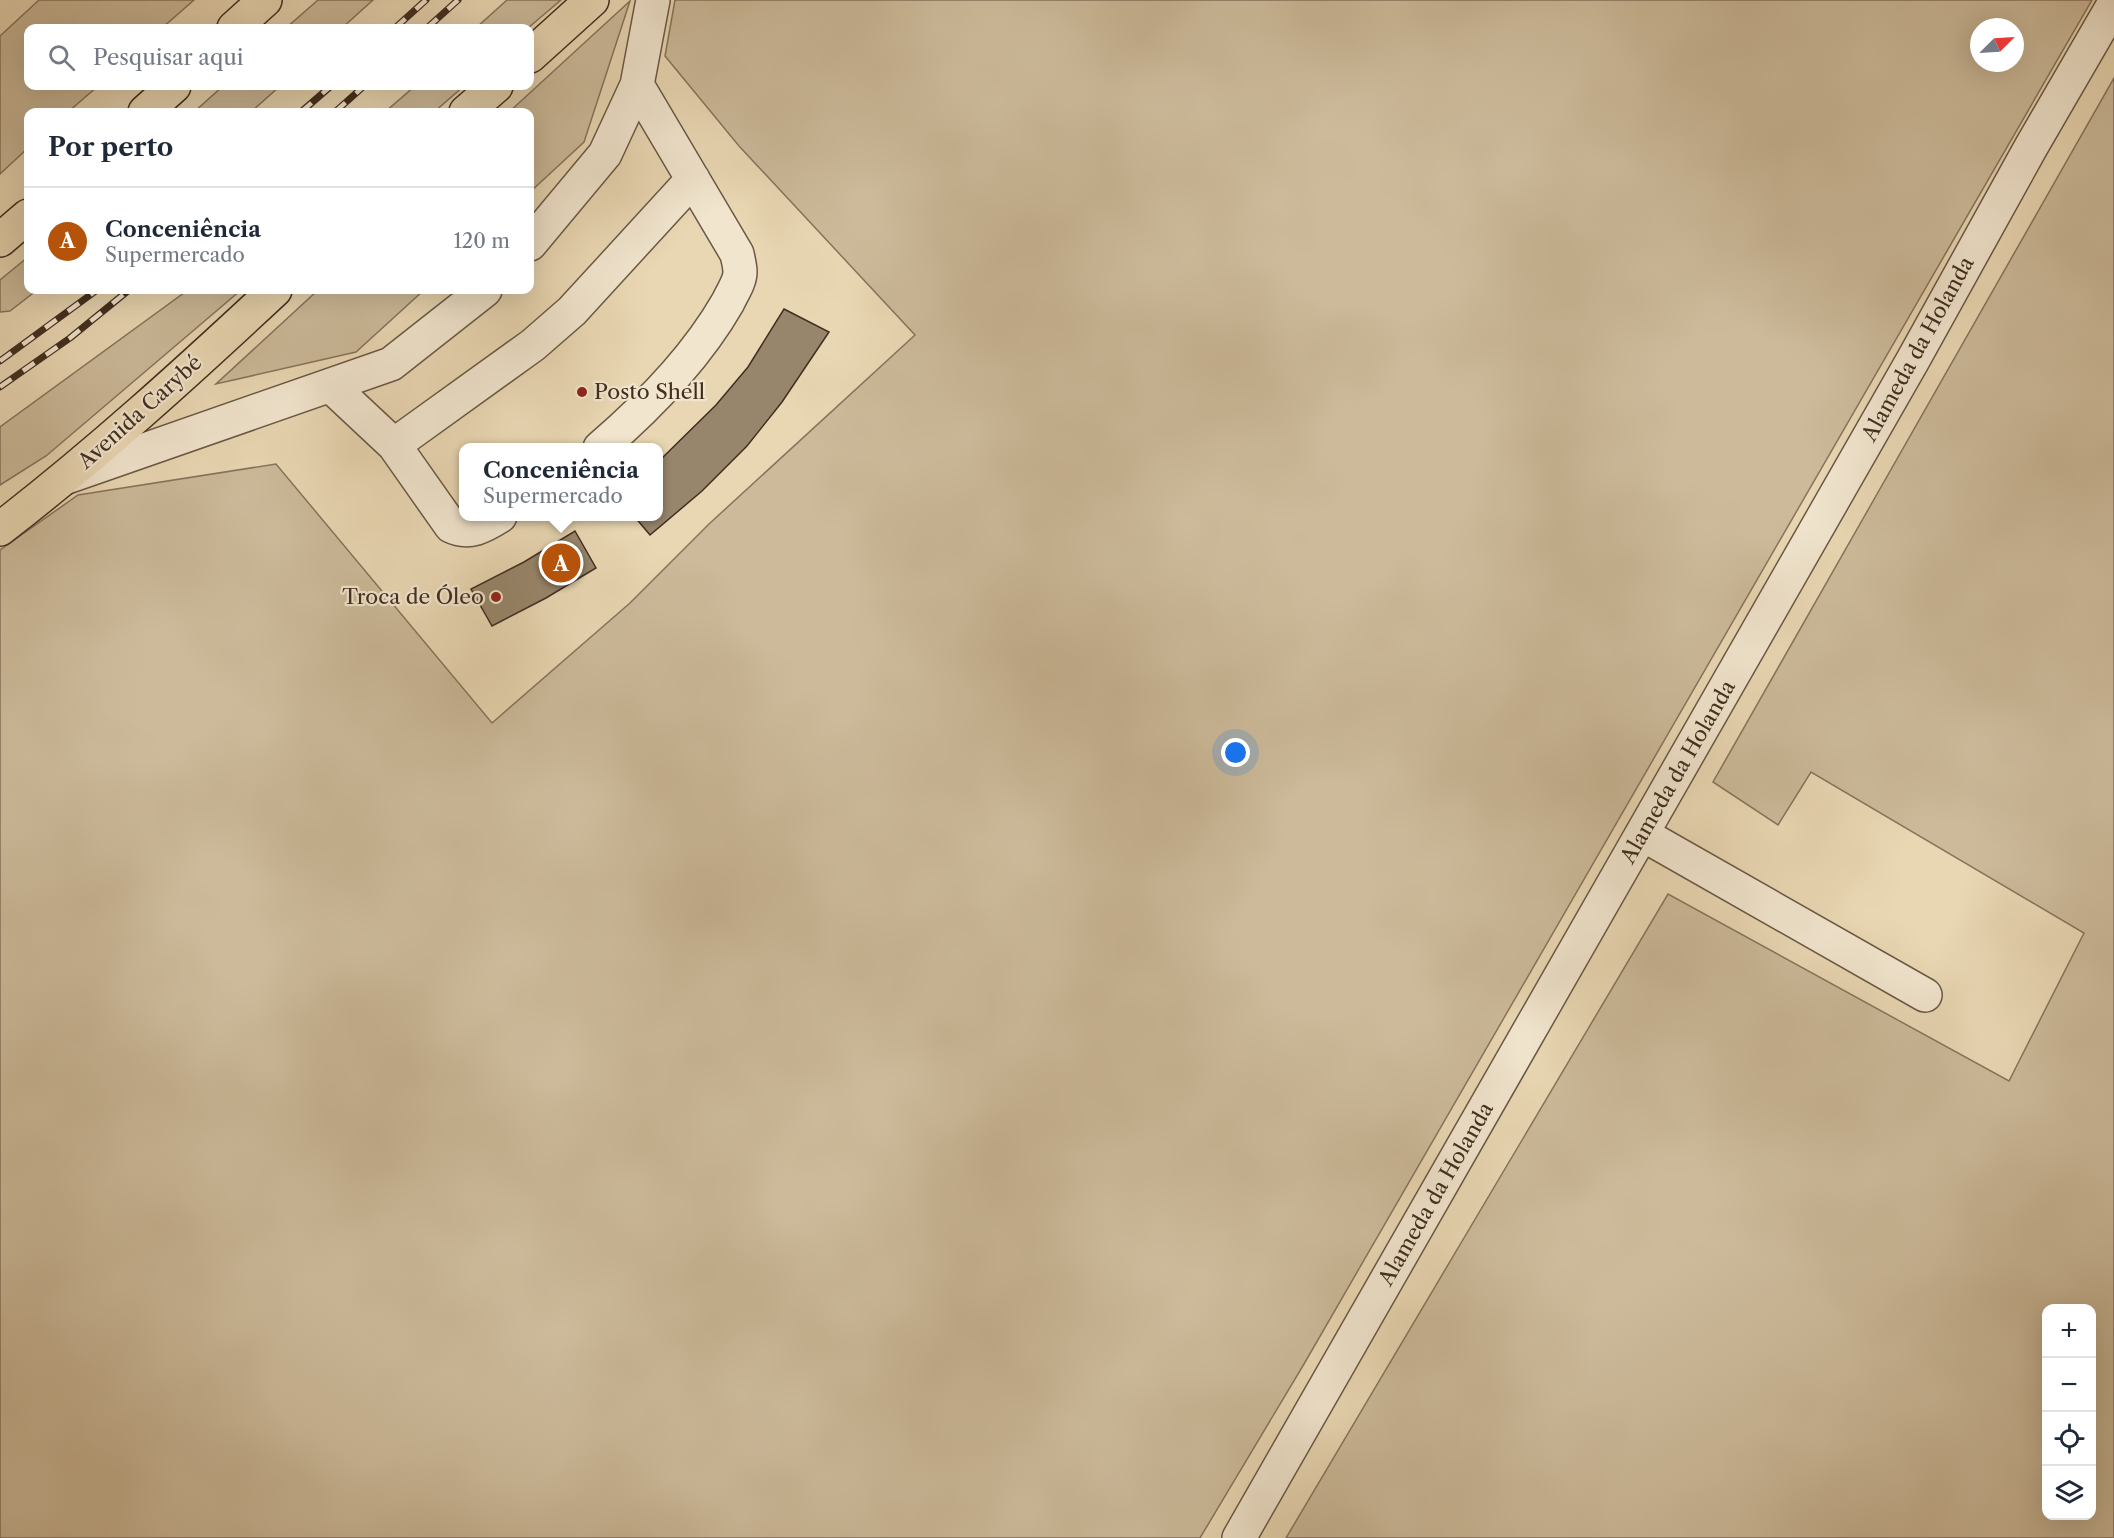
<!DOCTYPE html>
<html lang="pt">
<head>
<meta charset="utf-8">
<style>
	:root { --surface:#fff; --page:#f6f6f7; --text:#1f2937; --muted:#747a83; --line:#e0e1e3; --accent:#b45309 }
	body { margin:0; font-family:"Libre Caslon Text",serif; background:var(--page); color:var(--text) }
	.controls { position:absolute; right:18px; bottom:18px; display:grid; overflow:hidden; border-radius:12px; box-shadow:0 6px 24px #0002 }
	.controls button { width:54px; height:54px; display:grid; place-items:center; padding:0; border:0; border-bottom:2px solid var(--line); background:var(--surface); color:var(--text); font:30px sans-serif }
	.compass { position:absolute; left:1970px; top:18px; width:54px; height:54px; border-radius:50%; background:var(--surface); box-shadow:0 6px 24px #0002; rotate:66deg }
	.you { position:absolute; left:1236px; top:753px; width:21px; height:21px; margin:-15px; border:4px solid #fff; border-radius:50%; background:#1a73e8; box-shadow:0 0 0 9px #1a73e833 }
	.badge { display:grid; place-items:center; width:39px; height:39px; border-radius:50%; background:var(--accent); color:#fff; font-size:20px; font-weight:700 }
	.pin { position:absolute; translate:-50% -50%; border:3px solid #fff; box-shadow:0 2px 6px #0006 }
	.popup { position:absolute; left:459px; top:443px; width:204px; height:78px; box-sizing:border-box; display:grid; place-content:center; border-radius:12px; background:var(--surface); filter:drop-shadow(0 2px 4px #0005); font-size:20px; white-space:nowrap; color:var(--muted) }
	.popup b { font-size:22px; color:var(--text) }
	.popup::after { content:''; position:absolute; left:50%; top:100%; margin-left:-12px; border:12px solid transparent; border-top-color:var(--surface) }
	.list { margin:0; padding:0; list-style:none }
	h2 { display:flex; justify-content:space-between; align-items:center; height:78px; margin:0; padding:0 24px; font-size:26px }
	h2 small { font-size:20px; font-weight:400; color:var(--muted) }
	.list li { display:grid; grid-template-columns:39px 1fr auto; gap:18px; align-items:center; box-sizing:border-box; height:108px; padding:0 24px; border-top:2px solid var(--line) }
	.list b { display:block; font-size:22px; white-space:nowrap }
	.list p { margin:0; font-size:20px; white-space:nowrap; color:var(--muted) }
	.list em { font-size:20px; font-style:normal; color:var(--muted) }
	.icon { flex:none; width:33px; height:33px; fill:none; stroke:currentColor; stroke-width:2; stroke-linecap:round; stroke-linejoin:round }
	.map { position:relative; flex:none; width:2114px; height:1538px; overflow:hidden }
	.search { position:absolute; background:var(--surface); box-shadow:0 6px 24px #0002; left:24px; top:24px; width:510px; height:66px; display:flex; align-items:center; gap:15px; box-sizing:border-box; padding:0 21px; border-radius:12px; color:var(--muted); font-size:22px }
	.panel { position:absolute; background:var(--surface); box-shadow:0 6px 24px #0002; left:24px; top:108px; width:510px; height:186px; border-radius:12px }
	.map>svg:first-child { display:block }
	.green { fill:#ccba9a; stroke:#86745d; stroke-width:1.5; fill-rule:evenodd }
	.building { fill:#98866c; stroke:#402e20; stroke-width:1.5 }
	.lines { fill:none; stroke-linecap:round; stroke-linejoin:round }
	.minor-casing { stroke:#6a5845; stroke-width:36 }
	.highway-casing { stroke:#402e20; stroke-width:36 }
	.minor { stroke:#f1e5ce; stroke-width:33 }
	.highway { stroke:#e9d7b3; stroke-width:33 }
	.rail-casing { stroke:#402e20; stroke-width:7 }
	.rail { stroke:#f1e5ce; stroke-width:4.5; stroke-dasharray:14; stroke-linecap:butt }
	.poi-dot { fill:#8f2418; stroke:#f1e5ce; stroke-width:2 }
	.labels { text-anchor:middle; stroke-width:4.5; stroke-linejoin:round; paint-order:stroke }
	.street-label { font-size:21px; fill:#402e20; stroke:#f1e5ce }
	.poi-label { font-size:21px; fill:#402e20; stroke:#f1e5ce; text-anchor:start }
</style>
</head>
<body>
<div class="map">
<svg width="2114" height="1538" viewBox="0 0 2114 1538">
	<rect width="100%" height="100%" fill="#e9d7b3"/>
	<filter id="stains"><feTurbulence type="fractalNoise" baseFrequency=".00333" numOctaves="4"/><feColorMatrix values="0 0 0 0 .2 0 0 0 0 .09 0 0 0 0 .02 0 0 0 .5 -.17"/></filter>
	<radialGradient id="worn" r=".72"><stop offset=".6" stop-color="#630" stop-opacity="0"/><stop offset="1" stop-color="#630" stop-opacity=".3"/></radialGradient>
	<path class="green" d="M39,0H194L162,28H28V86H98L68,112H28V148L0,174V36Z
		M318,0H373L342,28H286Z
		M507,0H561L528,28H476Z
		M675,0H2092L1304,1364L1200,1538H0V550L78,495L276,464L492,723L630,603L709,524L915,335L739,146L665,56ZM1979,27H2015V63H1979Z
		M630,1L584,142L530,192V112H509Z
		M2114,78V1538H1286L1668,894L2009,1081L2084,933L1811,772L1778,825L1713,782ZM2046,1308H2092V1516H2046Z
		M223,86H280L251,112H194Z
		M415,86H464L434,112H385Z
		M28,257V290H37L10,311L0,312V280Z
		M188,290H241L46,456L0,485V427Z
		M318,290H424L356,352L216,384Z"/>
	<path class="building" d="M784,309L829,332L782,402L747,446L702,491L650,535L634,516H658V462L716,405L748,367Z
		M575,531L596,568L546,598L492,626L471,589L524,562Z"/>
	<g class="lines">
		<defs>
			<path id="minor" d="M530,244L605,154L637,85L653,0
				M331,386L394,445L451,526C469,535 484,526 500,516
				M394,445L533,345L572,311L693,179
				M600,448C649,406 696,358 728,302C732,293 740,282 740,272C740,266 738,259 737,254L637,85
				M67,477L391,364L485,290
				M1642,834L1925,995
				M1239,1538L1913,360L2031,147L2114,4"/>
			<path id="highway" d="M234,28L265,0
				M530,56L592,0
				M145,112L174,86
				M466,112L496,86
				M0,240L28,216
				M0,529C97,454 186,373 275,290"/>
		</defs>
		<use href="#minor" class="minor-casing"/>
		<use href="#highway" class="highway-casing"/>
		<use href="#minor" class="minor"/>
		<use href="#highway" class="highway"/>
		<defs>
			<path id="rail" d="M395,28L426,0
				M427,28L458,0
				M301,112L331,86
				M335,112L364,86
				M0,361L97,290
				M0,387L70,338L129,290"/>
		</defs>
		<use href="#rail" class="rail-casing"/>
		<use href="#rail" class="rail"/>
	</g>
	<g class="poi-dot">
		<circle cx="582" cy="392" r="6"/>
		<circle cx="496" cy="597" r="6"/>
	</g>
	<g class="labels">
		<g class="street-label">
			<text transform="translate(1918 349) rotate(-61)" y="7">Alameda da Holanda</text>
			<text transform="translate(140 412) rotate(-42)" y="7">Avenida Carybé</text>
			<text transform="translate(1678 772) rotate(-60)" y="7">Alameda da Holanda</text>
			<text transform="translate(1436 1194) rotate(-60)" y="7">Alameda da Holanda</text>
		</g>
		<g class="poi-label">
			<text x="594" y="399">Posto Shell</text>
			<text x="484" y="604" text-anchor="end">Troca de Óleo</text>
		</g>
	</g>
	<rect width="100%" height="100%" filter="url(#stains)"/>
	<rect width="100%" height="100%" fill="url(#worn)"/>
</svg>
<div class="controls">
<button>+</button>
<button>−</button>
<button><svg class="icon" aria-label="locate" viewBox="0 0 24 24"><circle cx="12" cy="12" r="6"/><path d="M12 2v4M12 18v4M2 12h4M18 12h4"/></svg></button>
<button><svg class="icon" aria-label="layers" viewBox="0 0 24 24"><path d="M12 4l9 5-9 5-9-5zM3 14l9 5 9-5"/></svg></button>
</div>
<svg class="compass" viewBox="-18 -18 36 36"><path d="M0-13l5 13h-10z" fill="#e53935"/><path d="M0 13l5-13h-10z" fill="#747a83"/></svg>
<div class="you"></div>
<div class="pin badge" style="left:561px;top:563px">A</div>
<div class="popup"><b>Conceniência</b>Supermercado</div>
<div class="search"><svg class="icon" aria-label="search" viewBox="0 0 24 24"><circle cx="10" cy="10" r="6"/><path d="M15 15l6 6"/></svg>Pesquisar aqui</div>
<section class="panel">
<h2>Por perto<small></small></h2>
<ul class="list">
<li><span class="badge">A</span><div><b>Conceniência</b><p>Supermercado</p></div><em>120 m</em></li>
</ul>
</section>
</div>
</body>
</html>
